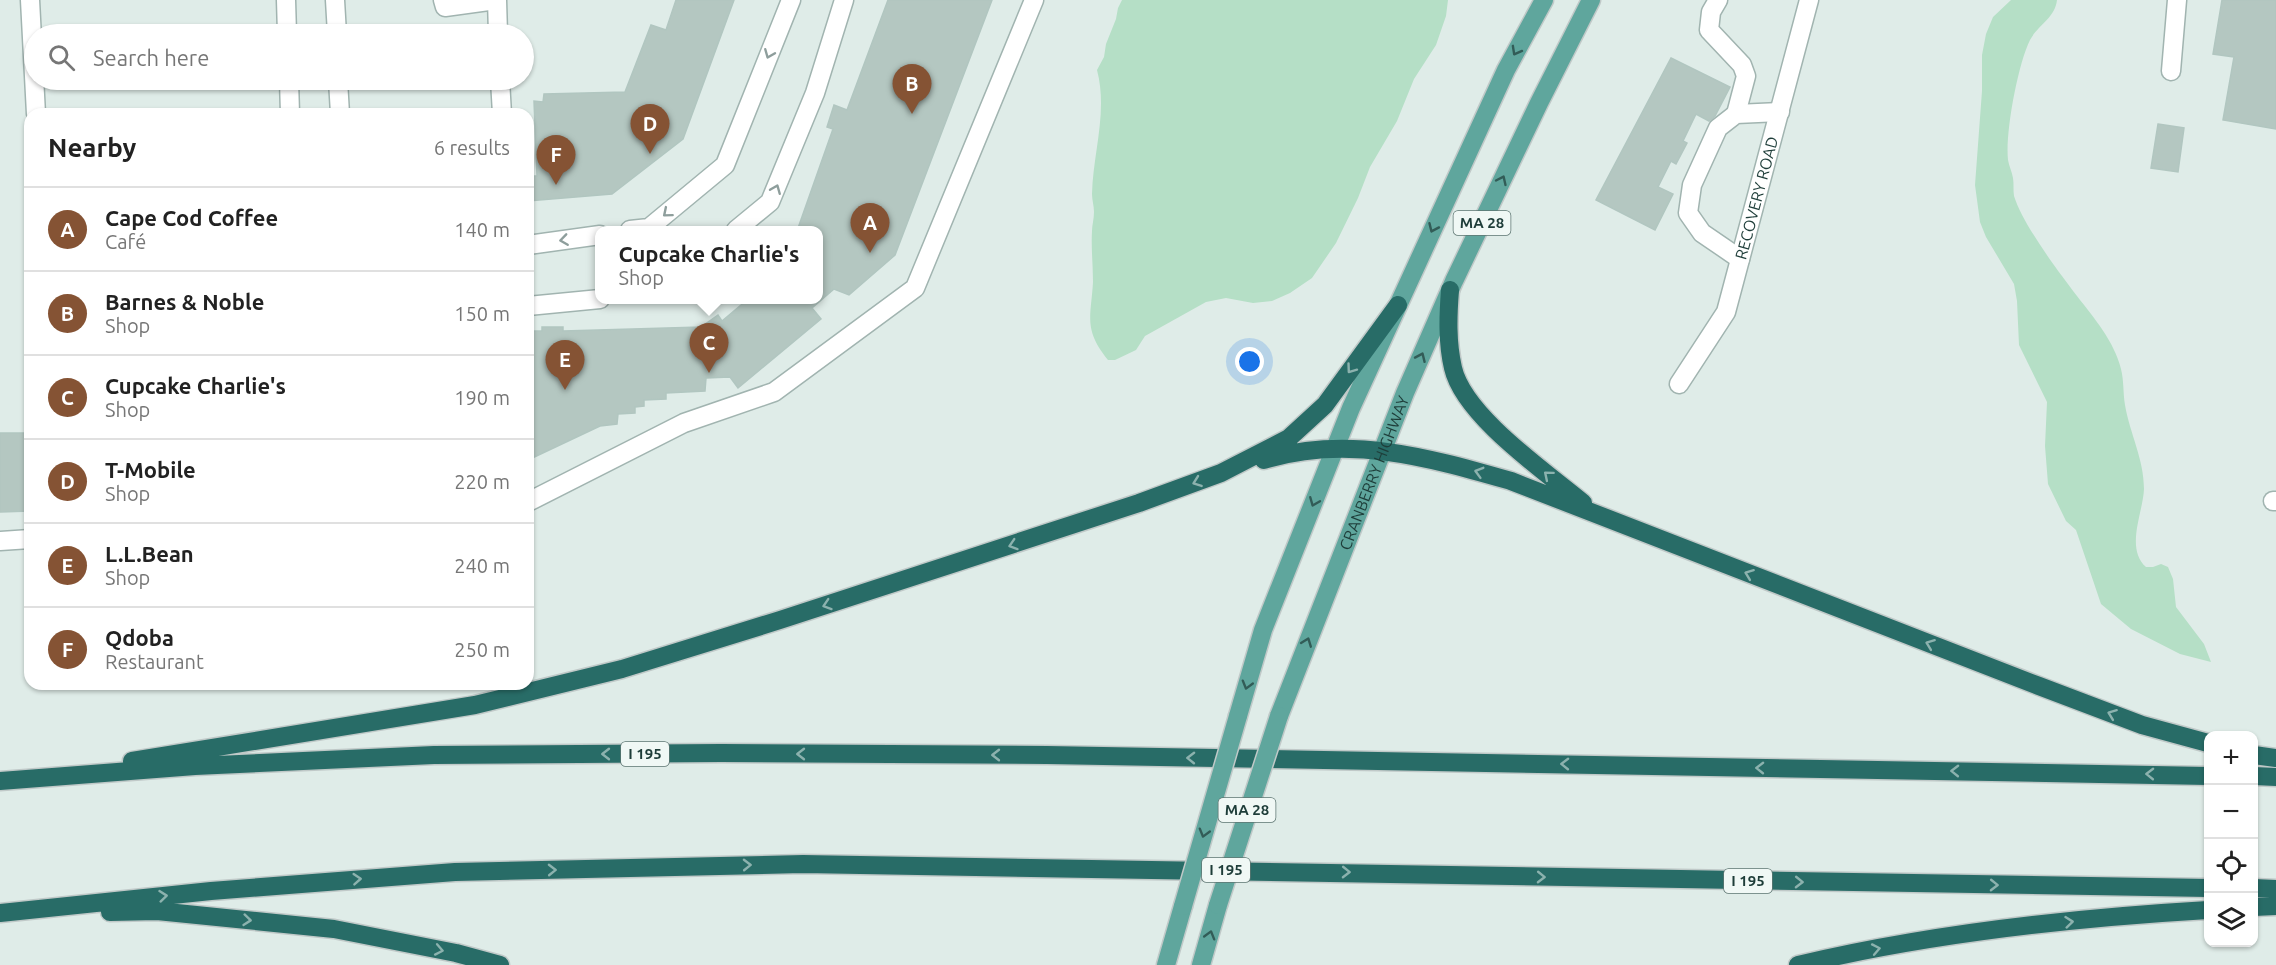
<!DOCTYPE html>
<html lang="en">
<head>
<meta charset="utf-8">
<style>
	:root { --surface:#fff; --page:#f2f2f2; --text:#222; --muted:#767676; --line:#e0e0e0; --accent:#855334 }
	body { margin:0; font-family:Ubuntu,sans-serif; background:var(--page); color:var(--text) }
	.controls { position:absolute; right:18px; bottom:18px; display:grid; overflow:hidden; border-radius:12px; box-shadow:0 2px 4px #0004 }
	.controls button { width:54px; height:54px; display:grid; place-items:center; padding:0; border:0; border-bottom:2px solid var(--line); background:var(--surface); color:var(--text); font:30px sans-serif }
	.you { position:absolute; left:1250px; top:362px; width:21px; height:21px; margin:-15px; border:4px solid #fff; border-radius:50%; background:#1a73e8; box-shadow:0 0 0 9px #1a73e833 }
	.badge { display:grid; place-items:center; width:39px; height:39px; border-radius:50%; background:var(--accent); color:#fff; font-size:20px; font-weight:700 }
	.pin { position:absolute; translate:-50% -50px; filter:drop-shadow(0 2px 3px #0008) }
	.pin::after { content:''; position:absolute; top:32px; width:21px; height:18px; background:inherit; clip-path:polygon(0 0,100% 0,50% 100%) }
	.popup { position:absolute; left:595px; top:226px; width:228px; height:78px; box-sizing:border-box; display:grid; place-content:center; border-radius:12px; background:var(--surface); filter:drop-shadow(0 2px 4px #0005); font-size:20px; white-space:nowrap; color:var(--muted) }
	.popup b { font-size:22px; color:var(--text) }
	.popup::after { content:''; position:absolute; left:50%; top:100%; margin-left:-12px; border:12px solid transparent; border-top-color:var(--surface) }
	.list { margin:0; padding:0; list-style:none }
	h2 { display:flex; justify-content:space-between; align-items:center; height:78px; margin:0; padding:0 24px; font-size:26px }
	h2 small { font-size:20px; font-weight:400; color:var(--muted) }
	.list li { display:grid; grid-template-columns:39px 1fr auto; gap:18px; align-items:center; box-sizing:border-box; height:84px; padding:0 24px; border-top:2px solid var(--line) }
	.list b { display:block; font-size:22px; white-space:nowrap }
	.list p { margin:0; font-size:20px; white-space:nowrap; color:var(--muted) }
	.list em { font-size:20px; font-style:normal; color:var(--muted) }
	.icon { flex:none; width:33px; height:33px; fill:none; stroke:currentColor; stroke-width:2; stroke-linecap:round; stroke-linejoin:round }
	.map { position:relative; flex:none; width:2276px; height:965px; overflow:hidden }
	.search { position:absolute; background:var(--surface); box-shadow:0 2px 4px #0004; left:24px; top:24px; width:510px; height:66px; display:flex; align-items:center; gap:15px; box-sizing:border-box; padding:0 21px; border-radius:33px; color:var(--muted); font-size:22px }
	.panel { position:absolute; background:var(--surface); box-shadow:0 2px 4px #0004; left:24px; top:108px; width:510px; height:582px; border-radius:18px }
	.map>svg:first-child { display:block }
	.green { fill:#b5dfc6 }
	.building { fill:#b4c7c1; stroke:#b1c6c0; stroke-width:1.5 }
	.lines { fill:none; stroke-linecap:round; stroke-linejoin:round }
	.minor-casing { stroke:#a1b4b0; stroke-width:21 }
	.major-casing { stroke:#c0c9c8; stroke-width:21 }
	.highway-casing { stroke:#c0c9c8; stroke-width:21 }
	.minor { stroke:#fff; stroke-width:18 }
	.major { stroke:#5fa69d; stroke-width:18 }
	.highway { stroke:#286c67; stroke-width:18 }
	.major-bridge-casing { stroke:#c0c9c8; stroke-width:21; stroke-linecap:butt }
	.major-bridge { stroke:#5fa69d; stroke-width:18 }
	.oneway { stroke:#325c57 }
	.oneway2 { stroke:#8e9e9c }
	.oneway3 { stroke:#8cb2ae }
	.labels { text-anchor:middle; stroke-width:5; stroke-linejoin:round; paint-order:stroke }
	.shield { fill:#f0f8f5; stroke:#5d7571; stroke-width:1.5 }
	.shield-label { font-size:15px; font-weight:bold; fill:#1e3d39 }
	.street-label { font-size:16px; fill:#1e3d39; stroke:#f0f8f5 }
</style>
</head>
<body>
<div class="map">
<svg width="2276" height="965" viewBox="0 0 2276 965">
	<rect width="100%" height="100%" fill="#dfece8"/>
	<path class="green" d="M1122,0H1448L1446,16L1436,45L1414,79L1397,121L1370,167L1358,198L1336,243L1312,278L1290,293L1272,301L1253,303L1226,298L1206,302L1145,336L1136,350L1115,360H1108C1083,329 1091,317 1093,282C1093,265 1091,248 1092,231C1092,225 1094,219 1094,212C1094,206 1092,200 1092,194C1093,152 1108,112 1097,70L1104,57L1106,44L1116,19L1118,8Z
		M2011,0H2057C2055,18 2038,25 2030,40C2018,64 2005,133 2008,160C2009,166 2012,172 2013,178C2014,184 2013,190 2014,196C2023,225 2058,271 2077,296C2094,318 2114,341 2121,369C2124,381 2123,393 2125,405C2130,434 2144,459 2144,489C2143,513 2125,548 2146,567H2153L2161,564L2168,567L2173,579L2176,607L2204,644L2211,662L2180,654L2131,629L2101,604L2076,530L2066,521L2048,484L2045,446L2047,402L2019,345L2017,301L2014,284L1986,237L1980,222L1975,185L1982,91V55L1986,34L1993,17Z"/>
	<path class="building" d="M676,0H734L683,139L612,194L528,201V176H537L534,101L543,102L544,94L625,92L651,25L666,30Z
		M888,0H992L895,255L849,295L834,289L812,308L821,319L738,388L730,377L706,378L705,391L666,393V399L644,400V406L635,407V413L618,414L617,424L600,426L528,460V331H542V327H563V331L701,327L718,315L722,321L747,300H819V231H797L833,129L827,127L834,105L847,110Z
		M2222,0H2276V129L2223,120L2234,57L2213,54Z
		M1671,58L1730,87L1715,116L1709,121L1696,114L1683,141L1687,143L1676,164L1671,161L1658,187L1673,194L1655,230L1596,200Z
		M2158,124L2184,128L2178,172L2151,168Z
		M0,433H30V511L0,512Z"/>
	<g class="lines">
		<defs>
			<g id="minor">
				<path d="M30,0L36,114"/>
				<path d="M286,0L287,34"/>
				<path d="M335,0L337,34"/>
				<path d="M443,0L445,7L496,0"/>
				<path d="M497,0L498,34"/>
				<path d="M1718,0L1711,12L1709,30L1742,65L1746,76L1736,114"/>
				<path d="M2171,71L2177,0"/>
				<path d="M289,80L290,114"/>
				<path d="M338,80L340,114"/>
				<path d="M500,80L502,114"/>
				<path d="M630,230L649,228L725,165L791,0"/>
				<path d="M736,230L770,202L815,93L844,0"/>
				<path d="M528,245L600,235"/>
				<path d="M1740,259L1702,233L1688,213L1692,185L1718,128L1736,114L1780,112"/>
				<path d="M528,306L600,299"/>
				<path id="s1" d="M1679,384L1726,312L1809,0"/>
				<path d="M2273,501H2276"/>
				<path d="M528,502L684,423L774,392L915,288L1034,0"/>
				<path d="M0,541L30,539"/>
			</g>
			<g id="major">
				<path d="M1238,716L1263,630L1351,408L1506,70L1544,0"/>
				<path id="s2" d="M1279,716L1405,393L1454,281L1539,103L1591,0"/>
				<path d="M1166,965L1183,906"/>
				<path d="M1201,965L1218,905"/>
			</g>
			<path id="highway" d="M1450,290C1448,316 1447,342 1453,368C1464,416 1546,472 1583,503
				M1264,460C1349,434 1430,458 1511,481L2039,686L2142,725L2208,743
				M2254,755L2276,758
				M132,761L475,705L622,669L780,620L1139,503L1221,473L1289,438L1325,405L1398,305
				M2254,776L2276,777
				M0,781L195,766L434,755L721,753L1047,755L2208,776
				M2254,888L2276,889
				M2254,907L2276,906
				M110,912L157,911L334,929L456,953L500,965
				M0,913L211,891L455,872L803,864L2208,888
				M1798,965C1932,933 2071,918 2208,910"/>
		</defs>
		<use href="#minor" class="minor-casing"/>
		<use href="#major" class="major-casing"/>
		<use href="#highway" class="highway-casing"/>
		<use href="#minor" class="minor"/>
		<use href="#major" class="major"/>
		<use href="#highway" class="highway"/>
		<defs>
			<path id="major-bridge" d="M1218,905L1279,716
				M1183,906L1238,716"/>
		</defs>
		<use href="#major-bridge" class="major-bridge-casing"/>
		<use href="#major-bridge" class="major-bridge"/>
	</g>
	<defs><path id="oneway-chevron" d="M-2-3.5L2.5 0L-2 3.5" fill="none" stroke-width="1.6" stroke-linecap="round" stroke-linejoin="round" transform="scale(1.5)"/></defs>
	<g class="oneway">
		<use href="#oneway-chevron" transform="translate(1516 51) rotate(119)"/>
		<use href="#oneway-chevron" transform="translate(1502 180) rotate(-65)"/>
		<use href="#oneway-chevron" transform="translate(1433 228) rotate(114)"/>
		<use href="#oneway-chevron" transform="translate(1421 357) rotate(-66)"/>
		<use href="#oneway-chevron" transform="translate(1314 502) rotate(112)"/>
		<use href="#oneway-chevron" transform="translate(1307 642) rotate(-69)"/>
		<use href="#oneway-chevron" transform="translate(1247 685) rotate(106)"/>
		<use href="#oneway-chevron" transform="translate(1204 833) rotate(106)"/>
		<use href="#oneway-chevron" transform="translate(1210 935) rotate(-74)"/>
	</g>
	<g class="oneway2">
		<use href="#oneway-chevron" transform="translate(769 54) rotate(112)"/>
		<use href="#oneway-chevron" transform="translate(776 189) rotate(-68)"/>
		<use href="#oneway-chevron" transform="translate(667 213) rotate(140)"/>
		<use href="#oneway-chevron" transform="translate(564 240) rotate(172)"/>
	</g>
	<g class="oneway3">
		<use href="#oneway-chevron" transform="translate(1351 369) rotate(126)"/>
		<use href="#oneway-chevron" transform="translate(1479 472) rotate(-164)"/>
		<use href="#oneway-chevron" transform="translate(1548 475) rotate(-140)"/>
		<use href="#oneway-chevron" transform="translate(1197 482) rotate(160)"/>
		<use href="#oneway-chevron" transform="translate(1013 545) rotate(162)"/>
		<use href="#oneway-chevron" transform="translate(1749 574) rotate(-159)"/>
		<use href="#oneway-chevron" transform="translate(827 605) rotate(162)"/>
		<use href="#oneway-chevron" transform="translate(1930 644) rotate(-159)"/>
		<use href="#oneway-chevron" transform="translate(2112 714) rotate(-159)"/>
		<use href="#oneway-chevron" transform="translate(606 754) rotate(180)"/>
		<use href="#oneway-chevron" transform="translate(801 754) rotate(-180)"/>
		<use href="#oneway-chevron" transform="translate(996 755) rotate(-180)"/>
		<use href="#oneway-chevron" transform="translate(1191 758) rotate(-179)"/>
		<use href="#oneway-chevron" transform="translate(1565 764) rotate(-179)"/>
		<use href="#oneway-chevron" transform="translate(1760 768) rotate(-179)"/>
		<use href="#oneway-chevron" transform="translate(1955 771) rotate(-179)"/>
		<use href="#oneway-chevron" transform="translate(2150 774) rotate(-179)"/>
		<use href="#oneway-chevron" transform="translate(747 865) rotate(-1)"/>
		<use href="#oneway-chevron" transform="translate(552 870) rotate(-1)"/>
		<use href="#oneway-chevron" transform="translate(1346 872) rotate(1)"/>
		<use href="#oneway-chevron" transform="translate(1541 877) rotate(1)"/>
		<use href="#oneway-chevron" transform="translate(357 879) rotate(-4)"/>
		<use href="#oneway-chevron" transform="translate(1799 882) rotate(1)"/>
		<use href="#oneway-chevron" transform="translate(1994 885) rotate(1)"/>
		<use href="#oneway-chevron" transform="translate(163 896) rotate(-6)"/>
		<use href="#oneway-chevron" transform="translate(247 920) rotate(6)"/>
		<use href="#oneway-chevron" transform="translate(2069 922) rotate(-6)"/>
		<use href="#oneway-chevron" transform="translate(1876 949) rotate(-11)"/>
		<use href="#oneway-chevron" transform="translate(439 950) rotate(11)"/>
	</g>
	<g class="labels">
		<g class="shield">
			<rect x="1453.5" y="211" width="57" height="24" rx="4.5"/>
			<rect x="621" y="742" width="48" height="24" rx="4.5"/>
			<rect x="1218.5" y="798" width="57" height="24" rx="4.5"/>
			<rect x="1202" y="858" width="48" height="24" rx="4.5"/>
			<rect x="1724" y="869" width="48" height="24" rx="4.5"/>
		</g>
		<g class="shield-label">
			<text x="1482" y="228">MA 28</text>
			<text x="645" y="759">I 195</text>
			<text x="1247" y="815">MA 28</text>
			<text x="1226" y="875">I 195</text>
			<text x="1748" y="886">I 195</text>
		</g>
		<g class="street-label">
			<text dy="6" stroke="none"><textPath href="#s1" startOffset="204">RECOVERY ROAD</textPath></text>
			<text dy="6" stroke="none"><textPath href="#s2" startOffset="261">CRANBERRY HIGHWAY</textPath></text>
		</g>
	</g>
</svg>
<div class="controls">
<button>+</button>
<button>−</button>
<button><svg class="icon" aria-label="locate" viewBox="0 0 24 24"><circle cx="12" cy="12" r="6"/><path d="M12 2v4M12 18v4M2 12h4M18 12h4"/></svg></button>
<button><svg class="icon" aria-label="layers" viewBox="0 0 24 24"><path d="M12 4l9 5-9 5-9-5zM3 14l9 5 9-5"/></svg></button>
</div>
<div class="you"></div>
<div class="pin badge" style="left:870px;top:253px">A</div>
<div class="pin badge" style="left:912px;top:114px">B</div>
<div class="pin badge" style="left:709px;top:373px">C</div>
<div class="popup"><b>Cupcake Charlie's</b>Shop</div>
<div class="pin badge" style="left:650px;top:154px">D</div>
<div class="pin badge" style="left:565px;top:390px">E</div>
<div class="pin badge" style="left:556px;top:185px">F</div>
<div class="search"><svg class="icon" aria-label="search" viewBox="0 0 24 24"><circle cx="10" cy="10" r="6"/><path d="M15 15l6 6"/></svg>Search here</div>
<section class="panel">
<h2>Nearby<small>6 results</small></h2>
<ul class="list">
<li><span class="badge">A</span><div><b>Cape Cod Coffee</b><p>Café</p></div><em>140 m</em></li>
<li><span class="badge">B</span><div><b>Barnes &amp; Noble</b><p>Shop</p></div><em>150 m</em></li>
<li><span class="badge">C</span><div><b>Cupcake Charlie's</b><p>Shop</p></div><em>190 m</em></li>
<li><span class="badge">D</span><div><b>T-Mobile</b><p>Shop</p></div><em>220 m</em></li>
<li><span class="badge">E</span><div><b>L.L.Bean</b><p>Shop</p></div><em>240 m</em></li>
<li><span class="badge">F</span><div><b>Qdoba</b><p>Restaurant</p></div><em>250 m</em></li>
</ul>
</section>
</div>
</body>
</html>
